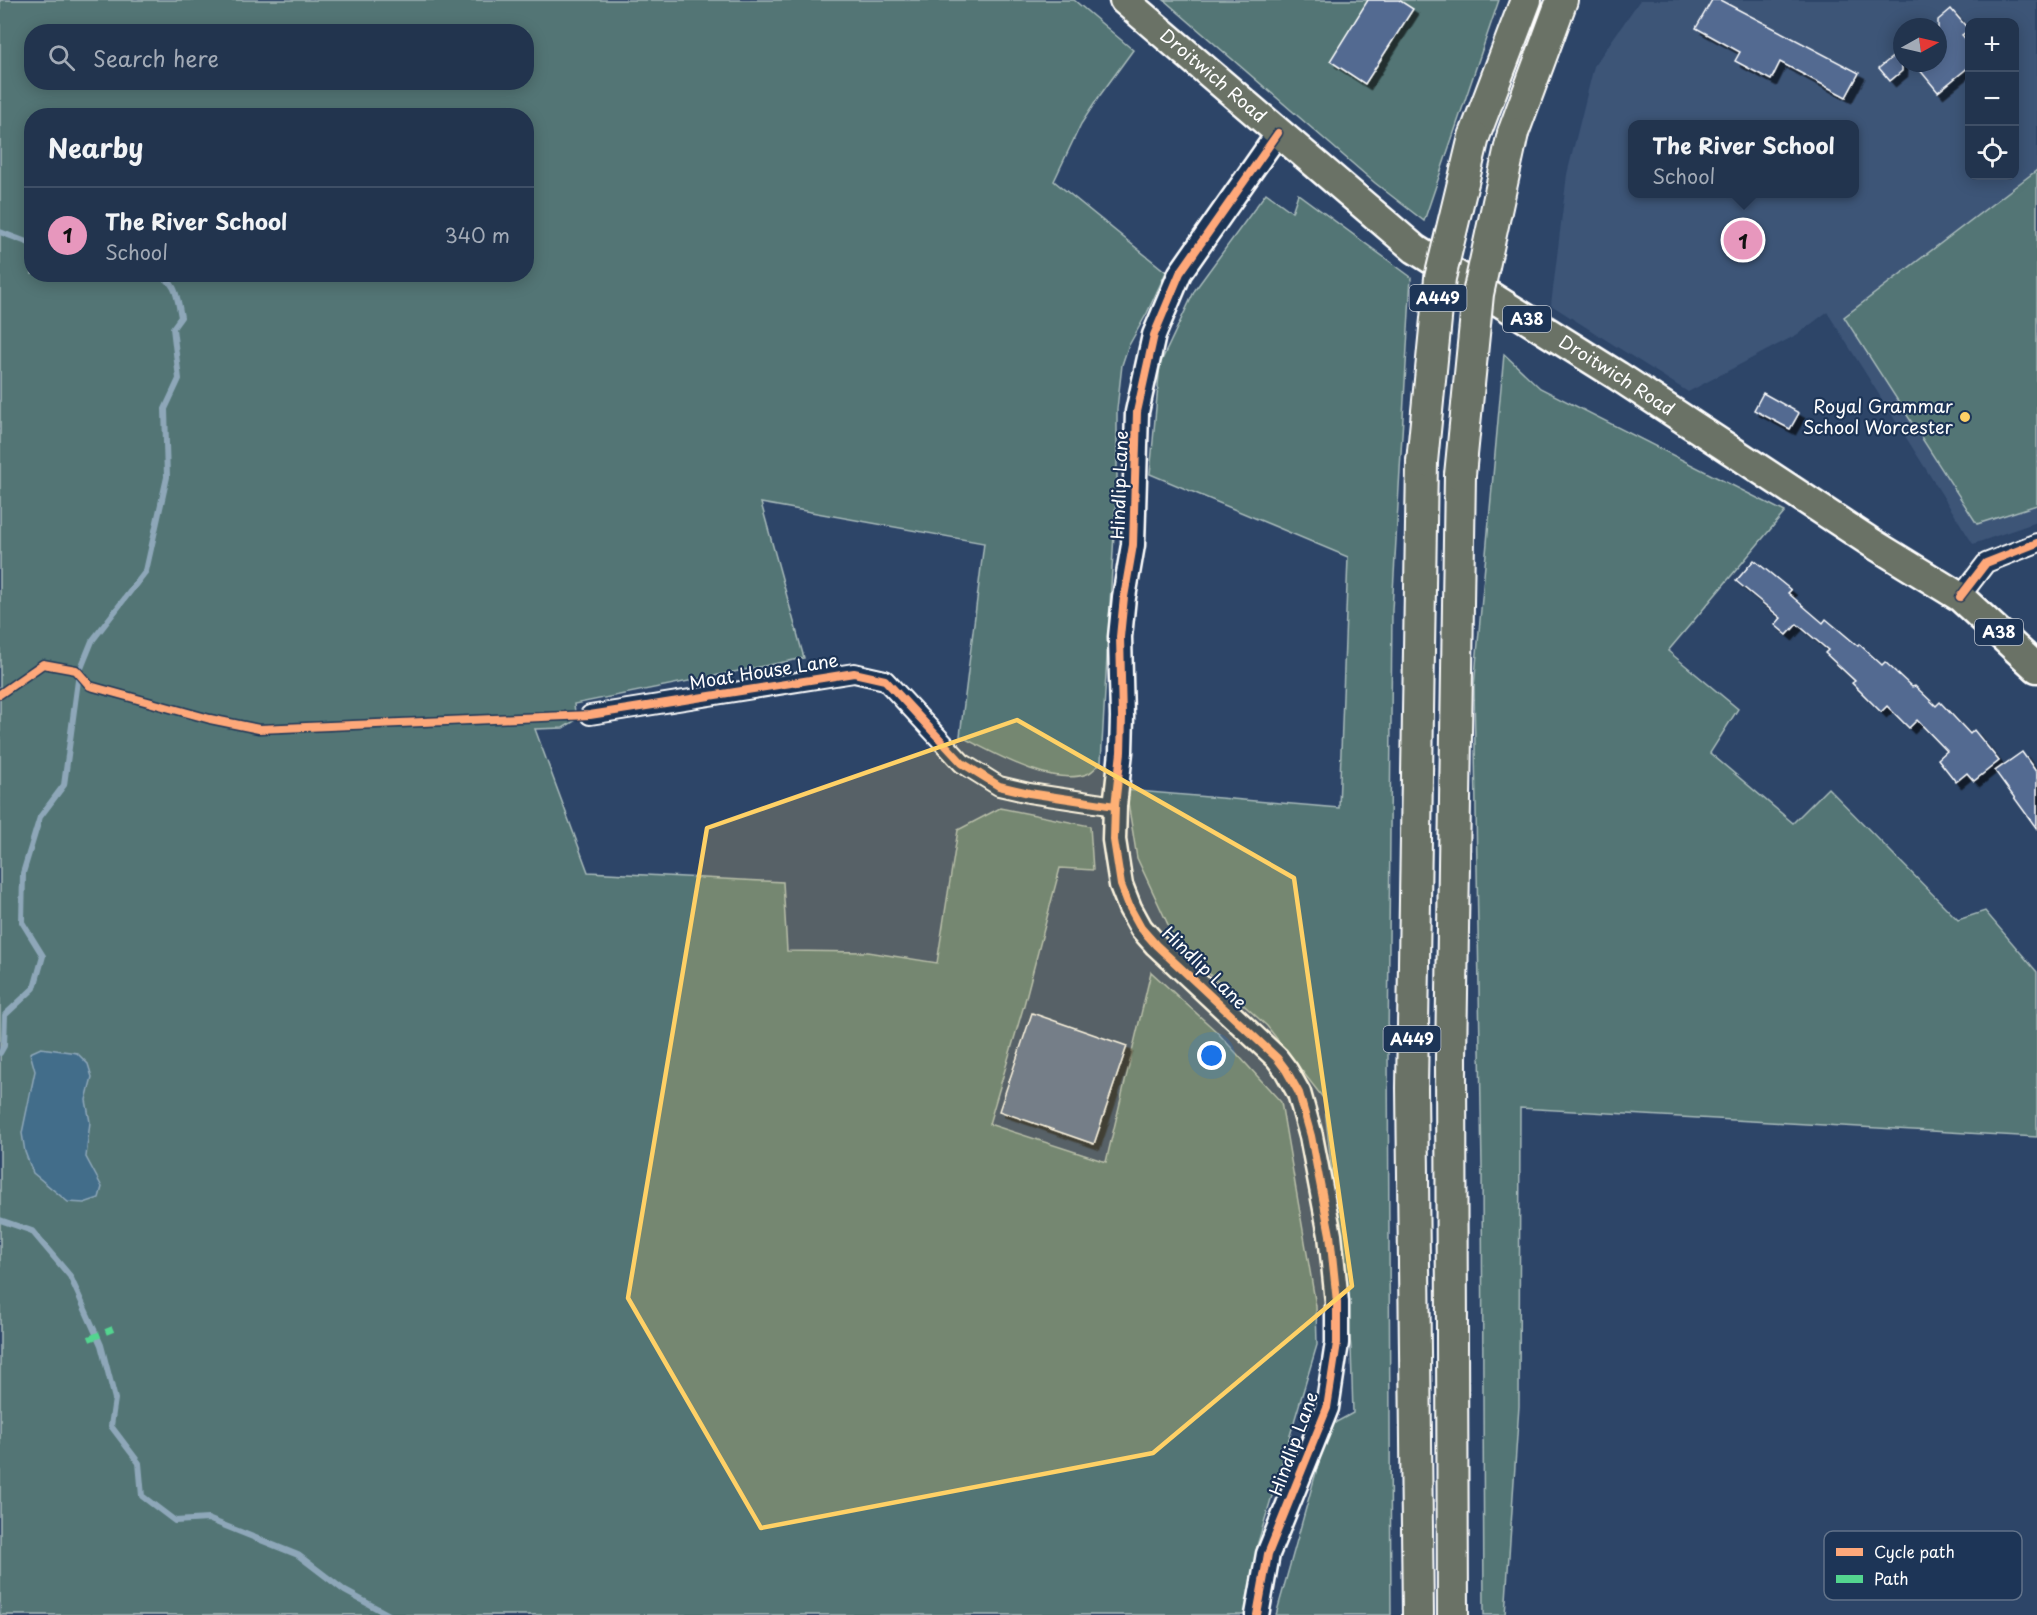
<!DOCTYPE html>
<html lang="en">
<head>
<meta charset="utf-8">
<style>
	:root { --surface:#22344e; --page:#2e3f58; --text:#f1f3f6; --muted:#a2aab6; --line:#3f4f66; --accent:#e797bd }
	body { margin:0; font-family:"Playpen Sans",sans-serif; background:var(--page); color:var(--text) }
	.controls { position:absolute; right:18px; top:18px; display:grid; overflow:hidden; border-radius:12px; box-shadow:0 3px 15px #0003 }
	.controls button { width:54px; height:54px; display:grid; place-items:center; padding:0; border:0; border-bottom:2px solid var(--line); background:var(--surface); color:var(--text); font:30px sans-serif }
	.compass { position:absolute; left:1893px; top:18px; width:54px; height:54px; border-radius:50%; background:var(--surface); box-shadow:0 3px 15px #0003; rotate:82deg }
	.you { position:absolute; left:1212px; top:1056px; width:21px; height:21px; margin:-15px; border:4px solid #fff; border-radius:50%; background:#1a73e8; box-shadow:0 0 0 9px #1a73e833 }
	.badge { display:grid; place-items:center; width:39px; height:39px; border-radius:50%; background:var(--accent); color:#111; font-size:20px; font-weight:700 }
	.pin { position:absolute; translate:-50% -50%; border:3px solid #fff; box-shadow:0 2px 6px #0006 }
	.popup { position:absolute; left:1628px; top:120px; width:231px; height:78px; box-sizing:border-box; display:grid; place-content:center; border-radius:12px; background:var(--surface); filter:drop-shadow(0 2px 4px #0005); font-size:20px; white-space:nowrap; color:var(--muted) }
	.popup b { font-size:22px; color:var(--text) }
	.popup::after { content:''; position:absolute; left:50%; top:100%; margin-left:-12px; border:12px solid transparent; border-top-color:var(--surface) }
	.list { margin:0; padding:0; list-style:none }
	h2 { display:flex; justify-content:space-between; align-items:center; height:78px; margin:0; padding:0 24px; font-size:26px }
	h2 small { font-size:20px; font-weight:400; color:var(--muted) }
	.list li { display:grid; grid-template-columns:39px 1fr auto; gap:18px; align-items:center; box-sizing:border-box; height:96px; padding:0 24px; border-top:2px solid var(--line) }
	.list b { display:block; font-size:22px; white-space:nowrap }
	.list p { margin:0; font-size:20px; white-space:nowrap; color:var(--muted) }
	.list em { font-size:20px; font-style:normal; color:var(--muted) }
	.icon { flex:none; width:33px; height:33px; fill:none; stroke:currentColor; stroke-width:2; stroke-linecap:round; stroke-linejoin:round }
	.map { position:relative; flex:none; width:2037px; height:1615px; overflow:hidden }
	.search { position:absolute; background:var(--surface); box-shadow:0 3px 15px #0003; left:24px; top:24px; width:510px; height:66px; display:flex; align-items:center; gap:15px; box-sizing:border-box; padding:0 21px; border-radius:24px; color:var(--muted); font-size:22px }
	.panel { position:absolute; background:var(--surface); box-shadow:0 3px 15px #0003; left:24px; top:108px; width:510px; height:174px; border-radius:24px }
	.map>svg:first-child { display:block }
	.built { fill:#3c5477; fill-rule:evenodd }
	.green { fill:#527575; stroke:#a8baba; stroke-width:1.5; fill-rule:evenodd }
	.water { fill:#436d8a; stroke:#8ea7b9; stroke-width:1.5 }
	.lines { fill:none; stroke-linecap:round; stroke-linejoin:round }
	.stream { stroke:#8ea7b9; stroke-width:6 }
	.building { fill:#536a91; stroke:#fff; stroke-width:1.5; filter:url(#shadow) }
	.minor-casing { stroke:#fff; stroke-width:22 }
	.tertiary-casing { stroke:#fff; stroke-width:27 }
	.primary-casing { stroke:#fff; stroke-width:33 }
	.trunk-casing { stroke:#fff; stroke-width:34 }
	.minor { stroke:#1d3557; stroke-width:18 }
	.tertiary { stroke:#1d3557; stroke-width:22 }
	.primary { stroke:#6a7266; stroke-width:28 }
	.trunk { stroke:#6a7266; stroke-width:30 }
	.trunk-bridge-casing { stroke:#fff; stroke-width:34; stroke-linecap:butt }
	.trunk-bridge { stroke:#6a7266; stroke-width:30 }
	.quiet { stroke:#53d58f; stroke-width:6; stroke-dasharray:12 6; stroke-linecap:butt }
	.cycleway-casing { stroke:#1d3557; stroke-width:11 }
	.cycleway { stroke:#fea87a; stroke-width:8 }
	.marked { fill:#ffd166; fill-opacity:0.2; stroke:#ffd166; stroke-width:4.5; stroke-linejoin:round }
	.poi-dot { fill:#ffd166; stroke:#1d3557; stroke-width:2 }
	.labels { text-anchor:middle; stroke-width:4.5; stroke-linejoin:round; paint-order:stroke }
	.shield { fill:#1d3557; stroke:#bbc2cd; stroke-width:1.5 }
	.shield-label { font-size:16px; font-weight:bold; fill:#fff }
	.street-label { font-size:18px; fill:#fff; stroke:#1d3557 }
	.poi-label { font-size:18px; fill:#fff; stroke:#1d3557; text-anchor:end }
	.key { fill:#1d3557; stroke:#617289; stroke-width:1.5 }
	.key-label { font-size:16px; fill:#fff }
</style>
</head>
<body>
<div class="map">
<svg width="2037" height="1615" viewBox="0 0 2037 1615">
	<defs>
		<filter id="shadow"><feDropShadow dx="5.5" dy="5.5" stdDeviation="0" flood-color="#0009"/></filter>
	</defs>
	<rect width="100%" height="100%" fill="#2d4568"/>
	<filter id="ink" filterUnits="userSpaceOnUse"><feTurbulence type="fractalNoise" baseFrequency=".0167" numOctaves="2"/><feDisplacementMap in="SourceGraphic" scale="12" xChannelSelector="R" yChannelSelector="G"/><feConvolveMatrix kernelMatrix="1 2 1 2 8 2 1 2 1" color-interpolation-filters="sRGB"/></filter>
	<g filter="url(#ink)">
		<path class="built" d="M1640,0H2037V522L1973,544L1827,312L1798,334L1688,392L1551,305L1567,174L1594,66ZM1970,22H2014V176H1970ZM1902,27H1938V63H1902ZM1632,124H1854V194H1632Z"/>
		<path class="green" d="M0,0H1074L1133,50L1098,98L1081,124L1054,181L1166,272L1147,313L1128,347L1122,365L1117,409V481L1101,762C1097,766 1093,772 1087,774C1051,787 992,752 960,736L984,543L761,503L804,658L574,704L576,720L563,728L535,729L588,872L783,882L787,951L868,952L937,963L958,830L1000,808L1090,826L1093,870L1060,868L1024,1005L989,1124L1106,1162L1151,972L1217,1032L1281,1102L1316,1306L1317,1345L1257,1546L1251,1615H0ZM32,32H526V82H32ZM32,116H526V274H32Z
			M1164,0H1499L1424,221L1375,183Z
			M2037,170V505L1977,524L1844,317Z
			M1266,193L1292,212L1298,194L1411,277L1392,610L1388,1052L1391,1615H1276L1329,1426L1353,1413L1351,1348L1324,1099L1267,1026L1178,946L1137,858L1126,790L1339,808L1348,557L1150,474L1160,364L1195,290Z
			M1504,354L1540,388L1785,512L1668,651L1738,709L1710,753L1793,823L1828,788L1958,920L1985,911L2037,972V1137L1520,1108L1519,1406L1505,1615H1484L1482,1168L1474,687Z"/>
		<path class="water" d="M41,1048L77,1053L88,1064L92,1077L86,1100L90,1122L86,1157L102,1187L99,1198L84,1203L68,1202L33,1173L25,1152L22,1133L35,1071L30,1053Z"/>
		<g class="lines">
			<path class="stream" d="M0,232L32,244
				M0,1053L4,1046L5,1015L34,988L43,956L22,922L23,873L40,817L64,785L79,673L92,641L146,571L167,477L165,409L179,379L173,328L181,317C177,297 177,281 156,274
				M0,1220L32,1231L70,1276L101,1345L115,1399L111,1426L139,1463L142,1496L175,1521L208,1519L298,1555L345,1591L389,1615"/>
		</g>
		<path class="building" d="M1368,0H1399L1413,9L1365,84L1330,61Z
			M1712,0H1720L1859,73L1846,97L1780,62L1771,80L1735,61L1740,52L1696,28Z
			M1951,9L1969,30L1962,35L1970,44V66L1938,92L1914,63H1938V20Z
			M1902,49V71L1890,81L1879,68Z
			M1763,393L1799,413L1790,429L1754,410Z
			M1754,560L1791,590L1788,593L1823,623L1826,619L1858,646L1859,644L1882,665L1885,662L1912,687L1915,686L1936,706L1940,702L1970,734L1974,730L1999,761L1974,781L1967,773L1956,782L1938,759L1947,751L1917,720L1909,728L1887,706L1881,712L1852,683L1855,681L1825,653L1828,650L1797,624L1787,635L1775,625L1781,618L1736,581Z
			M2022,752L2037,773V829L1995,771Z
			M1032,1013L1127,1046L1094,1144L999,1111Z"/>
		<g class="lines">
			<defs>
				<path id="minor" d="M1960,597L1986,563L2037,543
					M590,715L854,673L885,680L962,763L999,786L1029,793L1115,806"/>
				<path id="tertiary" d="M1257,1615L1268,1554L1327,1408L1337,1343V1302L1330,1235L1311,1136L1299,1093L1286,1070L1277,1058L1156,945L1141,928L1130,908L1121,885L1114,840L1115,806L1121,752L1122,717L1120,637L1124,597L1133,545L1137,412L1154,335L1180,273L1278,133"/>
				<g id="primary">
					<path id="s1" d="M1124,0L1415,249L1618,376L1872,543L1960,597L2037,668"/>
				</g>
				<path id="trunk" d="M1513,133L1562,0
					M1474,137L1526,0
					M1418,1615L1412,1088L1422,462
					M1453,1615L1451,1059L1460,475"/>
			</defs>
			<use href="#minor" class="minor-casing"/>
			<use href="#tertiary" class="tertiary-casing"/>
			<use href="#primary" class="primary-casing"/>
			<use href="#trunk" class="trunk-casing"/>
			<use href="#minor" class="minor"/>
			<use href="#tertiary" class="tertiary"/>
			<use href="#primary" class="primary"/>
			<use href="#trunk" class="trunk"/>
			<defs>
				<path id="trunk-bridge" d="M1422,462L1440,278L1474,137
					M1460,475L1478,294L1513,133"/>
			</defs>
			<use href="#trunk-bridge" class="trunk-bridge-casing"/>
			<use href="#trunk-bridge" class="trunk-bridge"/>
			<path class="quiet" d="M89,1339L113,1329"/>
			<defs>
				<path id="cycleway" d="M1960,597L1986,563L2037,543
					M0,694L43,664L76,670L90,686L210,719L259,729L590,715L854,673L885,680L962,763L999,786L1029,793L1115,806
					M1257,1615L1268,1554L1327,1408L1337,1343V1302L1330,1235L1311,1136L1299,1093L1286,1070L1277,1058L1156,945L1141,928L1130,908L1121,885L1114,840L1115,806L1121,752L1122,717L1120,637L1124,597L1133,545L1137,412L1154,335L1180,273L1278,133"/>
			</defs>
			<use href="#cycleway" class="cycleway-casing"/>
			<use href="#cycleway" class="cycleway"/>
		</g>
	</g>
	<path class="marked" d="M1017,720L1294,878L1352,1286L1153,1453L761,1528L628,1298L707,828Z"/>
	<circle class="poi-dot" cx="1965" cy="417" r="6"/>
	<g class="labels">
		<g class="shield">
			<rect x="1409.5" y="285" width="57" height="26" rx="4.5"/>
			<rect x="1503" y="306" width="48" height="26" rx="4.5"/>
			<rect x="1975" y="619" width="48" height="26" rx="4.5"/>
			<rect x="1383.5" y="1026" width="57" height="26" rx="4.5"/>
		</g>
		<g class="shield-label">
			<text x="1438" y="304">A449</text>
			<text x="1527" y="325">A38</text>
			<text x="1999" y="638">A38</text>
			<text x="1412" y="1045">A449</text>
		</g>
		<g class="street-label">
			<text dy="6" stroke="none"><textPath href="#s1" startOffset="117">Droitwich Road</textPath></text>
			<text dy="6" stroke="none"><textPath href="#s1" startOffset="621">Droitwich Road</textPath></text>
			<text transform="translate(1120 485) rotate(-88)" y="6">Hindlip Lane</text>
			<text transform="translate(764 672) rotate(-9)" y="6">Moat House Lane</text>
			<text transform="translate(1204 968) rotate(44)" y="6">Hindlip Lane</text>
			<text transform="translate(1294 1444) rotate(-70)" y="6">Hindlip Lane</text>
		</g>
		<g class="poi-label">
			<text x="1953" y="413">Royal Grammar<tspan x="1953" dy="21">School Worcester</tspan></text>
		</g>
	</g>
	<rect x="1824" y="1531" width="198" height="69" rx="9" class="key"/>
	<rect x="1836" y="1548" width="27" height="8" fill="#fea87a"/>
	<rect x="1836" y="1575" width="27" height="8" fill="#53d58f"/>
	<g class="key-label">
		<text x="1874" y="1558">Cycle path</text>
		<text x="1874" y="1585">Path</text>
	</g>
</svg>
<div class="controls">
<button>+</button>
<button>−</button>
<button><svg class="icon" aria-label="locate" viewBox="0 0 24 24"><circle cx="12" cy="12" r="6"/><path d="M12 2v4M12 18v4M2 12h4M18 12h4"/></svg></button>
</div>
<svg class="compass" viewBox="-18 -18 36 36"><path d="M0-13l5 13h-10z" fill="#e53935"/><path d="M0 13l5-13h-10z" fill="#a2aab6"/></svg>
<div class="you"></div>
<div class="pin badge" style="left:1743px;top:240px">1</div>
<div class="popup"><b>The River School</b>School</div>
<div class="search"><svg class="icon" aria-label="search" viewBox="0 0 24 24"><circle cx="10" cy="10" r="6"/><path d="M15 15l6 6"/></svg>Search here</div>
<section class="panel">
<h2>Nearby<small></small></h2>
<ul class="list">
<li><span class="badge">1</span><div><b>The River School</b><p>School</p></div><em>340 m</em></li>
</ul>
</section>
</div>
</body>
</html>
